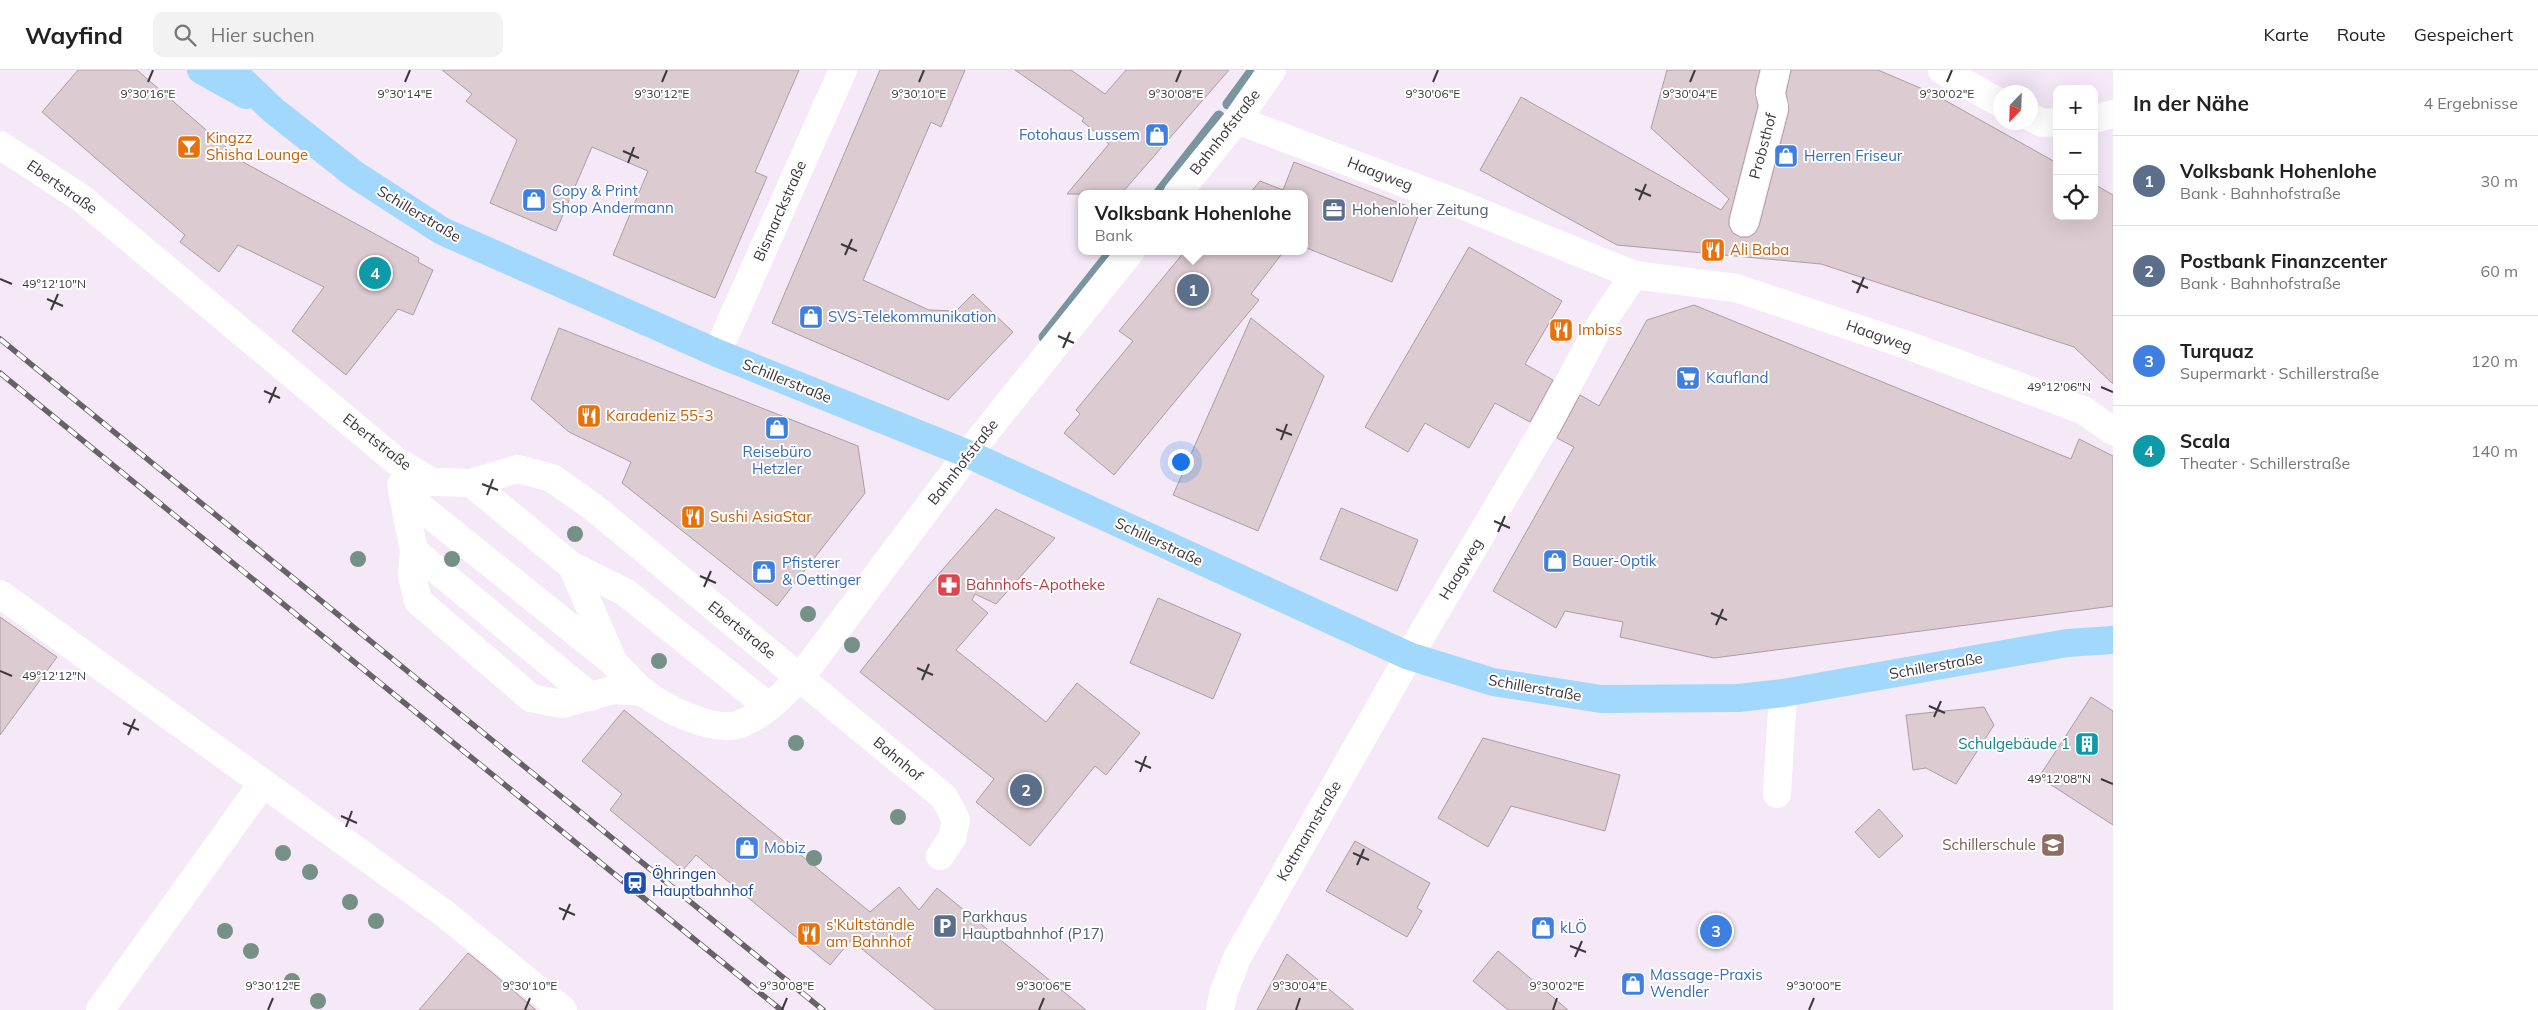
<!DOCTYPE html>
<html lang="de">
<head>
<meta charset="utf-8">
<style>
	:root { --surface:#fff; --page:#f2f2f2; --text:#222; --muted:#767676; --line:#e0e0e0; --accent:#d93025 }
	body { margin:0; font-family:Mulish,sans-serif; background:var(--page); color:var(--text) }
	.controls { position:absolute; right:15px; top:15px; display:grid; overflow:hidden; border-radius:10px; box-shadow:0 5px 20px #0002 }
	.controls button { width:45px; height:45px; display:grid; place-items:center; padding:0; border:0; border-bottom:1px solid var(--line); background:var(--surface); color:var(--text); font:25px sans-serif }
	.compass { position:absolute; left:1993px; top:15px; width:45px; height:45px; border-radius:50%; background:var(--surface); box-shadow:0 5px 20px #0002; rotate:203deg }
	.you { position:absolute; left:1180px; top:391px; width:18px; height:18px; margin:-12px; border:4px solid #fff; border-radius:50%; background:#1a73e8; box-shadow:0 0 0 8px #1a73e833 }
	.badge { display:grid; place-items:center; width:32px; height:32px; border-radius:50%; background:var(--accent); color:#fff; font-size:16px; font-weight:700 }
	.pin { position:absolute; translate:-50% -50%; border:2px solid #fff; box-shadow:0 1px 5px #0006 }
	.popup { position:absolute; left:1078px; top:120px; width:230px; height:65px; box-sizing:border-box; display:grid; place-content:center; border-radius:10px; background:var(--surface); filter:drop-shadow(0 1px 4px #0005); font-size:16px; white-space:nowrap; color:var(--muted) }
	.popup b { font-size:19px; color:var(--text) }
	.popup::after { content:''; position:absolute; left:50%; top:100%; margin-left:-10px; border:10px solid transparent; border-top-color:var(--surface) }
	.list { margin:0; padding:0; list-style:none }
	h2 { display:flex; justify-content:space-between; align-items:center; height:65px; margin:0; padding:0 20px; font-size:21px }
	h2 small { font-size:16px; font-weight:400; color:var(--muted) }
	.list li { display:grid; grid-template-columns:32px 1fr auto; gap:15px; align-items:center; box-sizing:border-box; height:90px; padding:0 20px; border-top:1px solid var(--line) }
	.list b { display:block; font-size:19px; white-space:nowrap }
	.list p { margin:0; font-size:16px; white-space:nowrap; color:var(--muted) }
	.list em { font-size:16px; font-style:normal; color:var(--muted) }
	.icon { flex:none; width:28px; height:28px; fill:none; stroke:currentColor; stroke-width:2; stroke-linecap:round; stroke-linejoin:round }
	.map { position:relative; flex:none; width:2113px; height:940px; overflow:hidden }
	header { display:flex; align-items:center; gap:30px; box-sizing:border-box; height:70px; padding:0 25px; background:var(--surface); border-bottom:1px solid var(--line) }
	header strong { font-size:24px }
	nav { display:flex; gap:28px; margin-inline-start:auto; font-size:18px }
	.search { width:350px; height:45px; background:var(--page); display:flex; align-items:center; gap:12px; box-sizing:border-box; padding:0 18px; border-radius:10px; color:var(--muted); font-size:19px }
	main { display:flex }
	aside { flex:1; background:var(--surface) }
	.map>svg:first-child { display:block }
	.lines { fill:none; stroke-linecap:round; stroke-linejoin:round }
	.stream { stroke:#7a94a0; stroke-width:11 }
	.building { fill:#ddcbd2; stroke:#ad9ca3 }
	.minor { stroke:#fff; stroke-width:28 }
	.major { stroke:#a2d8fb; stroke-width:28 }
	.rail-casing { stroke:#676168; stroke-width:5.5 }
	.rail { stroke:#fff; stroke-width:4; stroke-dasharray:11; stroke-linecap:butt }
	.tree { fill:#759087 }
	.ticks { fill:none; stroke:#3c383d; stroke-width:2 }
	.labels { text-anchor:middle; stroke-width:4; stroke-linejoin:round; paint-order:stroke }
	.street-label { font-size:15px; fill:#3c383d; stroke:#fff }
	.shop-label { font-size:15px; fill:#366cbe; stroke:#fff; text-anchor:start }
	.food-label { font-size:15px; fill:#c56008; stroke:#fff; text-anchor:start }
	.service-label { font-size:15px; fill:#4e5e75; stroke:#fff; text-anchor:start }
	.health-label { font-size:15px; fill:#be3a42; stroke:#fff; text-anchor:start }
	.culture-label { font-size:15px; fill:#0d838f; stroke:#fff; text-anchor:end }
	.education-label { font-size:15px; fill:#785e54; stroke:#fff; text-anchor:end }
	.transit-label { font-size:15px; fill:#164399; stroke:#fff; text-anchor:start }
	.ticks-label { font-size:12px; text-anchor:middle; fill:#3c383d; stroke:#fff; stroke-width:4; stroke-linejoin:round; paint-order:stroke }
</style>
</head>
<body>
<header>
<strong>Wayfind</strong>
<div class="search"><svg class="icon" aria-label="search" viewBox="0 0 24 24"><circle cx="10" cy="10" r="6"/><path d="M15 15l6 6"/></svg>Hier suchen</div>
<nav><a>Karte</a><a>Route</a><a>Gespeichert</a></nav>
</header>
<main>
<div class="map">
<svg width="2113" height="940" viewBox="0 0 2113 940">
	<rect width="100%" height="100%" fill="#f5e9f7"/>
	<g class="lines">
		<path class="stream" d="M1228,34L1253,0
			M1158,124L1219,46
			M1044,267L1112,181"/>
	</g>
	<path class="building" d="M78,0H137L243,92L419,188L418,192L433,200L413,245L398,239L346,305L292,261L324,217L238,175L219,202L180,172L185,165L42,42Z
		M442,0H799L755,102L767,107L715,228L613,185L648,101L592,77L556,161L490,133L517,70L466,31L472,24Z
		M880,0H965L941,57L931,52L863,210L929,240L956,241L973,224L1013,262L948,330L772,253Z
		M1015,0H1071L1105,24L1126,0H1229L1121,124H1067L1109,74L1082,51L1084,48Z
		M1667,0H1760L1755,20L1758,36L1729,149V156L1733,163L1740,167H1749L1755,163L1759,156L1789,40L1786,23L1791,0H1878L1932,23L2057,93V146H2094V114L2113,125V314L2074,277L1821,194L1617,175L1480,100L1521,27L1721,140L1729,129L1651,58Z
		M1294,92L1420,141L1392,212L1304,177V124H1249L1260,111L1283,120Z
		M1469,177L1562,231L1525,294L1553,310L1530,352L1495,333L1469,378L1425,353L1408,382L1365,357Z
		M1185,181H1284L1251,224L1259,230L1114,405L1064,363L1080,344L1076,340L1133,271L1119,261Z
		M1694,235L2071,389L2079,369L2113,386V536L1714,588L1620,567L1623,552L1565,541L1556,558L1493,521L1574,377L1557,368L1580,325L1599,336L1647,250Z
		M1251,248L1324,306L1258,461L1173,425Z
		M559,258L858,376L865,423L777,536L622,413L631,392L569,362L531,329Z
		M1341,438L1418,470L1397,521L1320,489Z
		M996,439L1055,468L996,534L975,524L972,530L988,543L956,580L1046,652L1077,613L1140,663L1106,705L1095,696L1030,776L976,732L994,709L860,602L928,516Z
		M1158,528L1241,564L1213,629L1130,593Z
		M0,547L57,587L0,665Z
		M2091,627L2113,641V755L2039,707Z
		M1984,637L1994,655L1956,714L1926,698L1913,700L1906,645Z
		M624,640L870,842L899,817L919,840L937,818L1086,940H936L851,870L830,895L696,785L683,800L610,740L622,724L582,691Z
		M1483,668L1620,705L1605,761L1511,736L1488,777L1438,748Z
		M1879,739L1903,766L1879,788L1855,762Z
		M1355,771L1430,813L1417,838L1422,841L1407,867L1326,821Z
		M1498,881L1568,940H1508L1473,911Z
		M468,883L495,905L536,940H419Z
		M1287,884L1354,940H1257Z"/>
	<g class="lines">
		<path class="minor" d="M1942,0L2000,33
			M2030,47L2042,53L2057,52
			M2094,49L2113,44
			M1237,50L1457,133L1634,205L1736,218L1907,275L2083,340L2113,361
			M0,75L81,128L395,390L432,412L471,413L518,399L552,408L593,437L944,727L956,750L952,768L940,786
			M1177,124L1237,50L1272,0
			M1744,152L1774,36L1770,23L1776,0
			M717,283L843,0
			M471,413L572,496L625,522L769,637
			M401,415L414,481L412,505L418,531L516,615L531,628L562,634L613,620L644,622
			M403,423L613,592C623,602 633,614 643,622C665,639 717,665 743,653C766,643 783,624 800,608L968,384L1131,181
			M414,481L591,627
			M572,496L612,589
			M0,524L445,844L563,940
			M1777,724L1783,623
			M100,940L263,713
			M1220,940L1223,924L1237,888L1409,586L1550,349L1598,258L1634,205"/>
		<path class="major" d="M201,0L246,25
			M231,0L273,40L354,104L442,161L717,283L968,384L1409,586L1493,612L1601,629L1738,628L1783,623L2067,573L2113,570"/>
		<defs>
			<path id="rail" d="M0,269L823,940
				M0,303L781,940"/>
		</defs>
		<use href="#rail" class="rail-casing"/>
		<use href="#rail" class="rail"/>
	</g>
	<g class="tree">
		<circle cx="575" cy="464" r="8"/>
		<circle cx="358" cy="489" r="8"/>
		<circle cx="452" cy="489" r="8"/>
		<circle cx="808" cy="544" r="8"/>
		<circle cx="852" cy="575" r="8"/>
		<circle cx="659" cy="591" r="8"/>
		<circle cx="796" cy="673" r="8"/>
		<circle cx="898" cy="747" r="8"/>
		<circle cx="283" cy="783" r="8"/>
		<circle cx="814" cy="788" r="8"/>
		<circle cx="310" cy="802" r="8"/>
		<circle cx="350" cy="832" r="8"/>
		<circle cx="376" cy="851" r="8"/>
		<circle cx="225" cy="861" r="8"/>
		<circle cx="251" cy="881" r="8"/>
		<circle cx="292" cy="911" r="8"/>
		<circle cx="318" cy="931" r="8"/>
	</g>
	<path class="ticks" d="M148,12L153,0M405,12L410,0M662,12L667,0M919,12L924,0M1176,12L1181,0M1433,12L1438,0M1690,12L1695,0M1947,12L1952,0M623,81L639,88M628,93L634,77M1635,119L1651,126M1639,130L1646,114M841,174L857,181M845,185L852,169M0,209L12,214M1852,211L1868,218M1857,223L1864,207M47,229L63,236M51,240L58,224M1058,266L1074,273M1063,278L1070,262M2101,317L2113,322M264,321L280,328M269,333L276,317M1276,359L1292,365M1281,370L1287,354M482,414L498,420M487,425L493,409M1494,451L1510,458M1498,462L1505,446M700,506L716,513M704,517L711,501M1711,543L1727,550M1716,555L1723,539M917,598L933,605M0,601L12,606M922,610L929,594M1929,636L1945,643M1934,647L1941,631M123,653L139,660M128,665L135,649M1135,691L1151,698M1140,702L1146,686M2101,709L2113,714M341,746L357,753M346,757L352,741M1353,783L1369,790M1357,795L1364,779M559,838L575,845M563,850L570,834M1570,876L1586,882M1575,887L1582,871M268,940L273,928M525,940L530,928M782,940L787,928M1039,940L1044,928M1296,940L1300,928M1553,940L1557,928M1809,940L1814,928"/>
	<defs>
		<symbol id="shop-square" viewBox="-11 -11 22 22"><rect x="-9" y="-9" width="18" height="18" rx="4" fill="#3f7fe0" stroke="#fff"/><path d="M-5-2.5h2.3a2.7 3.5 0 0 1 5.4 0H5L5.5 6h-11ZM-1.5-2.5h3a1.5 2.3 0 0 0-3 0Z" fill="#fff"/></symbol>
		<symbol id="bar-square" viewBox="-11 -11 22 22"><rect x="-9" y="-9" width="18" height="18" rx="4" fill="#e8710a" stroke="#fff"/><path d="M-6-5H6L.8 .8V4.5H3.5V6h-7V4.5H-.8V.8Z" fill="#fff"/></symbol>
		<symbol id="office-square" viewBox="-11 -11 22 22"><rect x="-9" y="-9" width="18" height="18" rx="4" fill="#5c6f8a" stroke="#fff"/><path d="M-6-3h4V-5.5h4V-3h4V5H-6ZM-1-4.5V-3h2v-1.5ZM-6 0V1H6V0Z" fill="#fff"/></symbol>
		<symbol id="restaurant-square" viewBox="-11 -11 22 22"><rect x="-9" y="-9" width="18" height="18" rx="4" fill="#e8710a" stroke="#fff"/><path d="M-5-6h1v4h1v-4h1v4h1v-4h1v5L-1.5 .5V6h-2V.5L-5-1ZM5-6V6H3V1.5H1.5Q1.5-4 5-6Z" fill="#fff"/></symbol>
		<symbol id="supermarket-square" viewBox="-11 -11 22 22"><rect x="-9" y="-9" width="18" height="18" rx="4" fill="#3f7fe0" stroke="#fff"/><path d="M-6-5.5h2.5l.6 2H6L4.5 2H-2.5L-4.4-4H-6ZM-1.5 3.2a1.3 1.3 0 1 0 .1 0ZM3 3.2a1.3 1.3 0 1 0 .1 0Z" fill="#fff"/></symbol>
		<symbol id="pharmacy-square" viewBox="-11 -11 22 22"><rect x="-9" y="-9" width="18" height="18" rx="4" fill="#e0444e" stroke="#fff"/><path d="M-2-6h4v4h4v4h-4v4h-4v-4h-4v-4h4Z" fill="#fff"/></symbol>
		<symbol id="building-square" viewBox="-11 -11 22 22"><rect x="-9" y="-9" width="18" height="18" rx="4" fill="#0f9aa8" stroke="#fff"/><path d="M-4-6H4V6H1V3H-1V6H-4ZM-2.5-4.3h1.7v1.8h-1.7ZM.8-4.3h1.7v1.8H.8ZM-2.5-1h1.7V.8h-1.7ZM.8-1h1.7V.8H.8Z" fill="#fff"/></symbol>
		<symbol id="school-square" viewBox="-11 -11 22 22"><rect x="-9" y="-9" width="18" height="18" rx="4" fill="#8d6e63" stroke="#fff"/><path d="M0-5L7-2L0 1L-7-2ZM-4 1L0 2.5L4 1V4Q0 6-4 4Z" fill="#fff"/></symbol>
		<symbol id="station-square" viewBox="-11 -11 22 22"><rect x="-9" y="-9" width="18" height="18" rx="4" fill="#1a4fb4" stroke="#fff"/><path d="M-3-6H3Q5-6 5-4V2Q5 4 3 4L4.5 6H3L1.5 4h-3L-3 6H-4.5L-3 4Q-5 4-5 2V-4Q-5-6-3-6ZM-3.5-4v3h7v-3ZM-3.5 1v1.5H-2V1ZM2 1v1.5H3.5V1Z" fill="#fff"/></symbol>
		<symbol id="parking-square" viewBox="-11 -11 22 22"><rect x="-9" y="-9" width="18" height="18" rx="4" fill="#5c6f8a" stroke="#fff"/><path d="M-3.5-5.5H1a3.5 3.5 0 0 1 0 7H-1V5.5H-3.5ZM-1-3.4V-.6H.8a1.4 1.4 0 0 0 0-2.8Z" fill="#fff"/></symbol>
	</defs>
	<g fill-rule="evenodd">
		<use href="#shop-square" x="1143" y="51" width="28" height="28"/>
		<use href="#bar-square" x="175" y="63" width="28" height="28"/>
		<use href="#shop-square" x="1772" y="72" width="28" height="28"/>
		<use href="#shop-square" x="520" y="116" width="28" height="28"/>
		<use href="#office-square" x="1320" y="126" width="28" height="28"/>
		<use href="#restaurant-square" x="1699" y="166" width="28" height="28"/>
		<use href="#shop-square" x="797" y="233" width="28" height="28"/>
		<use href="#restaurant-square" x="1547" y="246" width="28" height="28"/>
		<use href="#supermarket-square" x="1674" y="294" width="28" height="28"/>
		<use href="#restaurant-square" x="575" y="332" width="28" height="28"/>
		<use href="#shop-square" x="763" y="344" width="28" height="28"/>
		<use href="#restaurant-square" x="679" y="433" width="28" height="28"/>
		<use href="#shop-square" x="1541" y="477" width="28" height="28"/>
		<use href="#shop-square" x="750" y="488" width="28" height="28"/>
		<use href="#pharmacy-square" x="935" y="501" width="28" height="28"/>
		<use href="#building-square" x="2073" y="660" width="28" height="28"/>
		<use href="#school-square" x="2039" y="761" width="28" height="28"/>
		<use href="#shop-square" x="733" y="764" width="28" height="28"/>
		<use href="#station-square" x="621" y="799" width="28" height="28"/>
		<use href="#parking-square" x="931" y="842" width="28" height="28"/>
		<use href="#shop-square" x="1529" y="844" width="28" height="28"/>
		<use href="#restaurant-square" x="795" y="850" width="28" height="28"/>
		<use href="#shop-square" x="1619" y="900" width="28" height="28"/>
	</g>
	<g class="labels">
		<g class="street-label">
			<text transform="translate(1225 62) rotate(-52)" y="5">Bahnhofstraße</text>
			<text transform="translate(1763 76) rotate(-75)" y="5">Probsthof</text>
			<text transform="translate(1380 104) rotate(21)" y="5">Haagweg</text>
			<text transform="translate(62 117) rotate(35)" y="5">Ebertstraße</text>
			<text transform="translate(780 141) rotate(-66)" y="5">Bismarckstraße</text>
			<text transform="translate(419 144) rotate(31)" y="5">Schillerstraße</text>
			<text transform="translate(1879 266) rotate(19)" y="5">Haagweg</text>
			<text transform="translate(787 311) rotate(22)" y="5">Schillerstraße</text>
			<text transform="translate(377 372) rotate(38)" y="5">Ebertstraße</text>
			<text transform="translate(963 392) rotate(-52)" y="5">Bahnhofstraße</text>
			<text transform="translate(1159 472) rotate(25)" y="5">Schillerstraße</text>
			<text transform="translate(1461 499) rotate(-59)" y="5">Haagweg</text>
			<text transform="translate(742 560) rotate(39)" y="5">Ebertstraße</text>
			<text transform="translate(1936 596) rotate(-10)" y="5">Schillerstraße</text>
			<text transform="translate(1535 618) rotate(10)" y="5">Schillerstraße</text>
			<text transform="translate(898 689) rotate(40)" y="5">Bahnhof</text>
			<text transform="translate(1309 761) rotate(-60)" y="5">Kottmannstraße</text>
		</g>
		<g class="shop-label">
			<text x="1140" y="70" text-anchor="end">Fotohaus Lussem</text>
			<text x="1804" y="91">Herren Friseur</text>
			<text x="552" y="126">Copy &amp; Print<tspan x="552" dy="17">Shop Andermann</tspan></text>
			<text x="828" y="252">SVS-Telekommunikation</text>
			<text x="1706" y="313">Kaufland</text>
			<text x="777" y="387" text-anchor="middle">Reisebüro<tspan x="777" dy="17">Hetzler</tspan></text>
			<text x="1572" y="496">Bauer-Optik</text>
			<text x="782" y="498">Pfisterer<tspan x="782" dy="17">&amp; Oettinger</tspan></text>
			<text x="764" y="783">Mobiz</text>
			<text x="1560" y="863">kLÖ</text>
			<text x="1650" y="910">Massage-Praxis<tspan x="1650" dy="17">Wendler</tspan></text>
		</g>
		<g class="food-label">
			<text x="206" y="73">Kingzz<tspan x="206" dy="17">Shisha Lounge</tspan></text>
			<text x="1730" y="185">Ali Baba</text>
			<text x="1578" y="265">Imbiss</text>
			<text x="606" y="351">Karadeniz 55-3</text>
			<text x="710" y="452">Sushi AsiaStar</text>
			<text x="826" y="860">s'Kultständle<tspan x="826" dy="17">am Bahnhof</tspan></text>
		</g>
		<g class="service-label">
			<text x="1352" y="145">Hohenloher Zeitung</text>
			<text x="962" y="852">Parkhaus<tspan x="962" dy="17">Hauptbahnhof (P17)</tspan></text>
		</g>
		<g class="health-label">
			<text x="966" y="520">Bahnhofs-Apotheke</text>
		</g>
		<g class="culture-label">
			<text x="2070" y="679">Schulgebäude 1</text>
		</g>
		<g class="education-label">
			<text x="2036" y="780">Schillerschule</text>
		</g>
		<g class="transit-label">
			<text x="652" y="809">Öhringen<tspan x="652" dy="17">Hauptbahnhof</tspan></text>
		</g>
	</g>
	<g class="ticks-label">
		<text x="148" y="28">9°30'16"E</text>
		<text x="1690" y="28">9°30'04"E</text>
		<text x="405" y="28">9°30'14"E</text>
		<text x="662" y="28">9°30'12"E</text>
		<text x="919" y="28">9°30'10"E</text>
		<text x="1176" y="28">9°30'08"E</text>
		<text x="1433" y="28">9°30'06"E</text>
		<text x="1947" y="28">9°30'02"E</text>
		<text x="54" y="218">49°12'10"N</text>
		<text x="2059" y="321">49°12'06"N</text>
		<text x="54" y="610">49°12'12"N</text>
		<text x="2059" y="713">49°12'08"N</text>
		<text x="273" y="920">9°30'12"E</text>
		<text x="530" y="920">9°30'10"E</text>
		<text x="787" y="920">9°30'08"E</text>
		<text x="1044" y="920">9°30'06"E</text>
		<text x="1300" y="920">9°30'04"E</text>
		<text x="1557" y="920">9°30'02"E</text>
		<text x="1814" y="920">9°30'00"E</text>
	</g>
</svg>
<div class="controls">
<button>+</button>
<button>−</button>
<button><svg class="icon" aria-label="locate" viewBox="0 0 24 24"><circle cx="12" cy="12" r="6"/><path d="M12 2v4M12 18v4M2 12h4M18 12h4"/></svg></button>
</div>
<svg class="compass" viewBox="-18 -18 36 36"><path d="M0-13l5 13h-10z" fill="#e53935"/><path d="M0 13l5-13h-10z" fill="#767676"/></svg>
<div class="you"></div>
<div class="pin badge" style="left:1193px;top:220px;background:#5c6f8a">1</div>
<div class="popup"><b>Volksbank Hohenlohe</b>Bank</div>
<div class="pin badge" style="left:1026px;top:720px;background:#5c6f8a">2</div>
<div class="pin badge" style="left:1716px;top:861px;background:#3f7fe0">3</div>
<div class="pin badge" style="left:375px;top:203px;background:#0f9aa8">4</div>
</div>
<aside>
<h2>In der Nähe<small>4 Ergebnisse</small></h2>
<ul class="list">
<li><span class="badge" style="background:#5c6f8a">1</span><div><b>Volksbank Hohenlohe</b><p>Bank · Bahnhofstraße</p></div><em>30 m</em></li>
<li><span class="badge" style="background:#5c6f8a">2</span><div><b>Postbank Finanzcenter</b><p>Bank · Bahnhofstraße</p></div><em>60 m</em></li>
<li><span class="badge" style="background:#3f7fe0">3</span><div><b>Turquaz</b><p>Supermarkt · Schillerstraße</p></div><em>120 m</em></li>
<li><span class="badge" style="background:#0f9aa8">4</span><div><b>Scala</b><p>Theater · Schillerstraße</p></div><em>140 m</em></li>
</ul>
</aside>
</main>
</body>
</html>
